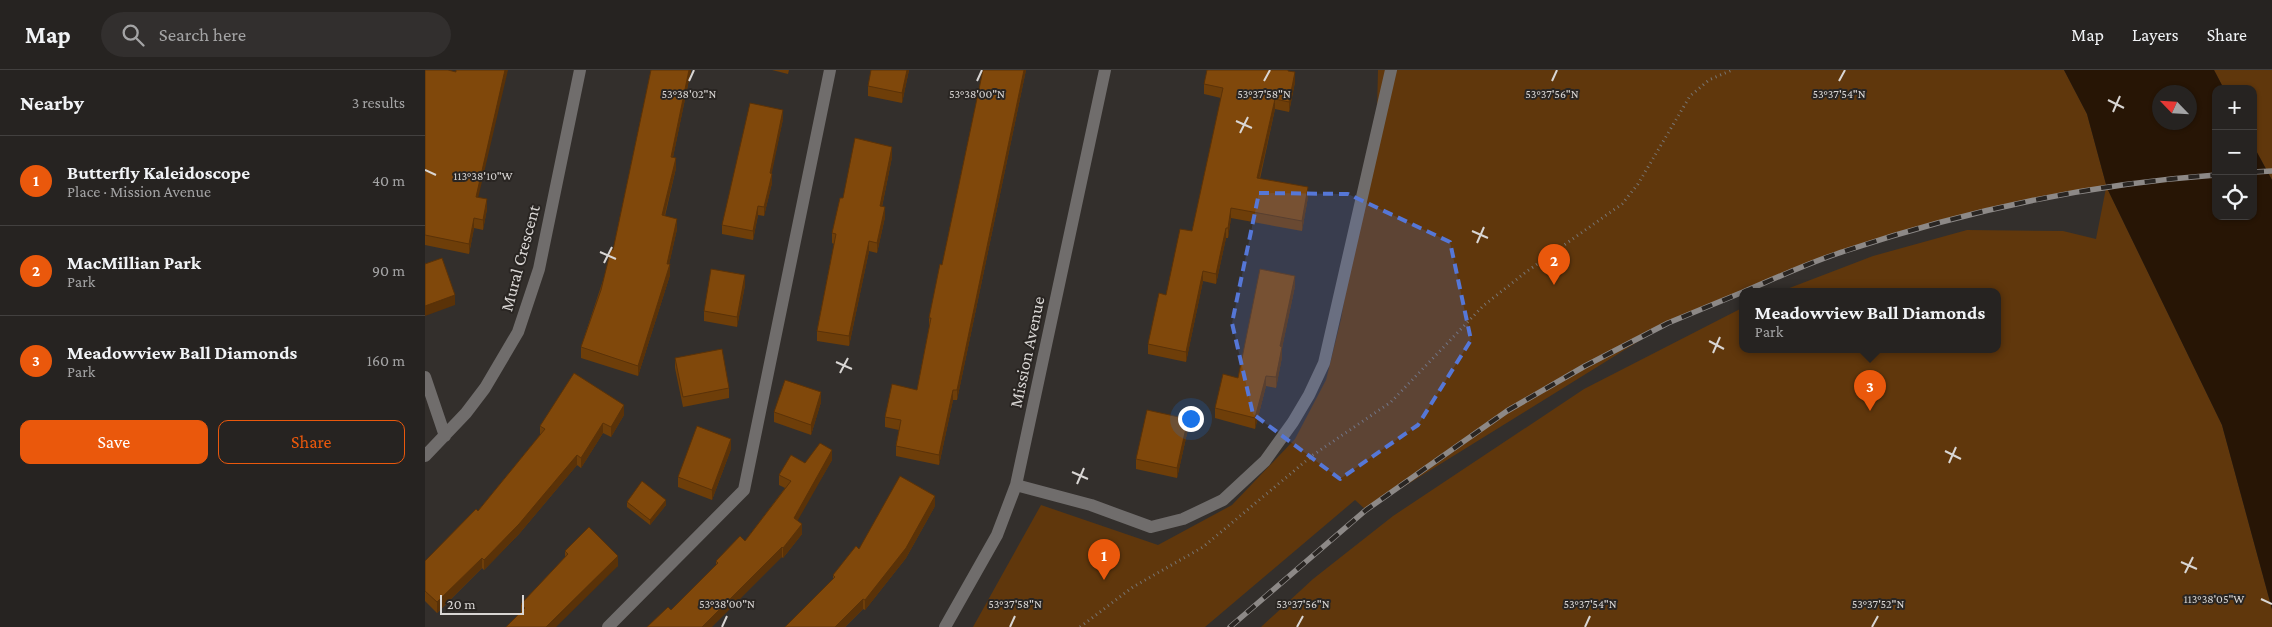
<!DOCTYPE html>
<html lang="en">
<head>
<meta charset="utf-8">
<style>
	:root { --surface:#262321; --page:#322f2e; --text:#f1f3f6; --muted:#a4a4a5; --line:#42403f; --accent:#ea580c }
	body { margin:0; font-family:"Crimson Pro",serif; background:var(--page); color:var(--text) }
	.controls { position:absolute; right:15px; top:15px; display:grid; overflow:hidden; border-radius:10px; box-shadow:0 1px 4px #0004 }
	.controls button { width:45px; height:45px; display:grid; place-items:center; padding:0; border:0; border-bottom:1px solid var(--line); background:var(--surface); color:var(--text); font:25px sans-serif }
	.compass { position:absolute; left:1727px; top:15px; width:45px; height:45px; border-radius:50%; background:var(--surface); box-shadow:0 1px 4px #0004; rotate:295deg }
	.scale { position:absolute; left:15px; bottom:12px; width:84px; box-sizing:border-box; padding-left:5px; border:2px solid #d9d6d4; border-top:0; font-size:14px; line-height:18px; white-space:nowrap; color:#d9d6d4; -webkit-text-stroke:4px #292522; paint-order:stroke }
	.you { position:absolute; left:765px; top:348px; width:18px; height:18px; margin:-12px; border:4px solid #fff; border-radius:50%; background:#1a73e8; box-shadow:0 0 0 8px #1a73e833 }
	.badge { display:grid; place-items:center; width:32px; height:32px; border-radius:50%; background:var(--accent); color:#fff; font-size:16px; font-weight:700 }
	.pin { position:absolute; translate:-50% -41px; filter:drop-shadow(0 1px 2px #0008) }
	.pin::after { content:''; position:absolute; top:26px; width:18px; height:15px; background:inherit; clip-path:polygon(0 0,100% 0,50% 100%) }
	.popup { position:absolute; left:1314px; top:218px; width:262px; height:65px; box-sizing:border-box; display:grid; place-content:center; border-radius:10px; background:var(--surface); filter:drop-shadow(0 1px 4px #0005); font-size:16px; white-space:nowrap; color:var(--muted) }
	.popup b { font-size:19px; color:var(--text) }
	.popup::after { content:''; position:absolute; left:50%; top:100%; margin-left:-10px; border:10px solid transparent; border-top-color:var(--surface) }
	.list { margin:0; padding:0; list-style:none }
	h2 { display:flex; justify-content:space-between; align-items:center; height:65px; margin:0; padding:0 20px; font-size:21px }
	h2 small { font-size:16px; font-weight:400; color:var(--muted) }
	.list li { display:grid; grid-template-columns:32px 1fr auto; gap:15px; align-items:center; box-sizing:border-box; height:90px; padding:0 20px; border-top:1px solid var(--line) }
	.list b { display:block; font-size:19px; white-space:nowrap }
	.list p { margin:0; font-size:16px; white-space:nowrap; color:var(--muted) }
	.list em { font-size:16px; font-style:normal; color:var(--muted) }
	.actions { display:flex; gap:10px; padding:15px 20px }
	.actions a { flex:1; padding:11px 0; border:1px solid var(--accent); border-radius:10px; text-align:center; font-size:18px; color:var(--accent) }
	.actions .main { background:var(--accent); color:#fff }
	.icon { flex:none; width:28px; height:28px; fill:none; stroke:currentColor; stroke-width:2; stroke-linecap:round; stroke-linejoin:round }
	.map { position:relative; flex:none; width:1847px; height:557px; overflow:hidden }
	header { display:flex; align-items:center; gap:30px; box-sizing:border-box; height:70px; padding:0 25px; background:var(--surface); border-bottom:1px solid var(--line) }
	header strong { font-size:24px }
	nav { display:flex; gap:28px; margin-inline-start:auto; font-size:18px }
	.search { width:350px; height:45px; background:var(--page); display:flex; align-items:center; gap:12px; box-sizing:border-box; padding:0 18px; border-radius:28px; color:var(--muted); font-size:19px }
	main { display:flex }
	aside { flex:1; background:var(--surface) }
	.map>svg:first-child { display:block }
	.green { fill:#60370c }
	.water { fill:#271505; fill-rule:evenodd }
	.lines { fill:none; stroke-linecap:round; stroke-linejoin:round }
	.path { stroke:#787572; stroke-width:3; stroke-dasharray:1 4; stroke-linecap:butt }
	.minor { stroke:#706d6c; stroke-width:12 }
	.rail-casing { stroke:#8d8987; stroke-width:5.5 }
	.rail { stroke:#292522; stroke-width:4; stroke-dasharray:11; stroke-linecap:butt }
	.wall { fill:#6e3e09 }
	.shaded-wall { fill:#5a3208 }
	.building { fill:#80480b; stroke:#5a3208 }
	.marked { fill:#5577d7; fill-opacity:0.2; stroke:#5577d7; stroke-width:4; stroke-dasharray:10 6; stroke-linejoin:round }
	.ticks { fill:none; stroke:#d9d6d4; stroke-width:2 }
	.labels { text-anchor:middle; stroke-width:4; stroke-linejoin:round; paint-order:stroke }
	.street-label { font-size:18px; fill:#d9d6d4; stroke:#292522 }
	.ticks-label { font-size:12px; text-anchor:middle; fill:#d9d6d4; stroke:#292522; stroke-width:4; stroke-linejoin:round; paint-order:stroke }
</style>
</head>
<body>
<header>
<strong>Map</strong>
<div class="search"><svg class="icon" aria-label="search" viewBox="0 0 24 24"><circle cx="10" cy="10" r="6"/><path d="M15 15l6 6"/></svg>Search here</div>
<nav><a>Map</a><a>Layers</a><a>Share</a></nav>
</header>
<main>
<aside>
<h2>Nearby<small>3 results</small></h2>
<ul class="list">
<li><span class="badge">1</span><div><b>Butterfly Kaleidoscope</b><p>Place · Mission Avenue</p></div><em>40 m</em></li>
<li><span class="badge">2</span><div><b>MacMillian Park</b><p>Park</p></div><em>90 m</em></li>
<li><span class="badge">3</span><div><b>Meadowview Ball Diamonds</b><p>Park</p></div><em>160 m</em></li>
</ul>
<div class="actions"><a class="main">Save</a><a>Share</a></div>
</aside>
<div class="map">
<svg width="1847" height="557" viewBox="0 0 1847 557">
	<rect width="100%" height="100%" fill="#332f2c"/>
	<path class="green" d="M953,0H1639L1662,44L1682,118L1797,355L1847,539V557H836L888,509L968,446L1159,319L1317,238L1318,280H1572V222H1354L1448,186L1542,160L1638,161L1671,169L1681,118L1629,125L1561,139L1418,181L1243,253L941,440L930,430L780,557H548L616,435L733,475L807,435L870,369L901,310L916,249L952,41Z
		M1789,0H1847V110L1828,75V19H1799Z"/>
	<path class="water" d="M1639,0H1789L1799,19H1791V146H1828V75L1847,110V539L1797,355L1682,118L1662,44ZM1734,22H1764V52H1734Z"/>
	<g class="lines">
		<path class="path" d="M655,557L708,517L778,477L888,385L966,332L1058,236L1101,202L1197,134L1213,114L1265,26L1284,10L1307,0"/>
		<path class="minor" d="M0,307L20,366
			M0,386L41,343L60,318L93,262L114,199L155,0
			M591,415L666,435L726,457L758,449L798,430L840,391L868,352L884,325L899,293L966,0
			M183,557L319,420L405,0
			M520,557L572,465L591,415L680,0"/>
		<defs>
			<path id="rail" d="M1828,102L1847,101
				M1318,222C1351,208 1385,192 1420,181C1540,141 1664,114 1791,105
				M805,557L941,440L1082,341L1160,296L1243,253L1318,222"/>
		</defs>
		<use href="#rail" class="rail-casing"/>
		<use href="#rail" class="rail"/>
	</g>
	<path class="wall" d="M0,0L53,127L62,139L58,160L49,158L44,184L0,175Z
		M226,0H266L248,87L251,98L240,146L252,159L244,194L245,205L213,306L156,288V277L188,180Z
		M347,0H364L363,4Z
		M484,0L477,33L443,26V16Z
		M558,0H601L532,330H528L514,395L471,386V376L474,360L460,357V347L492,320L504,258V248L517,195Z
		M865,1L870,12L864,42L850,39L835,109L883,127L877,161L806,148L803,168H801L791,214L778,211L761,292L723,284V274L741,225L767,161L796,28L779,24V14Z
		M358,49L346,104L347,113L339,146L333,145L328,170L297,164V155Z
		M467,87L457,137L460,147L452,183L444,181L424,276L392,271V261L409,174L407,173V163L418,128Z
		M320,215L312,257L279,251V241Z
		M870,216L857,278V287L851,318L841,316L830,359L790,348V338L813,308Z
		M250,288L304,318V328L258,337L250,298Z
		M396,332L386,365L349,352V342Z
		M199,345L186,367L178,363L156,398L152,395L94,464L59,500L57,498L12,543L0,531V491L53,441L115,365V356Z
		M763,359L752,408L711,399V389Z
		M306,379L287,430L253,417V407Z
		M407,390L372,450L377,464L358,488L357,487L246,540L291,495V491L320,471L360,418L354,415V405L380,393Z
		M202,432L241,435L225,455L202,437Z
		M510,436L481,488L440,540L438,539L420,557H360L408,509V505L434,479Z
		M140,481L193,496L96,542V534L140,488Z"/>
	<path class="shaded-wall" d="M80,0H83L51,137V127Z
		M264,0H266L246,97V87Z
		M482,0H484L477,33V23Z
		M599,0H601L532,330V320Z
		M870,2V12L864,42V32Z
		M850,29V39L832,118V108Z
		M358,40V49L345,112V103Z
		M467,77V87L455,146V136Z
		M251,88V98L237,155V145Z
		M347,104V113L339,146V137Z
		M883,117V127L877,161V151Z
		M62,129V139L58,160V150Z
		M333,136V145L328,170V161Z
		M460,137V147L452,183V173Z
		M806,138V148L803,168V158Z
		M49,148V158L44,184V174Z
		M252,149V159L242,204V194Z
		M801,158V168L791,214V204Z
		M444,171V181L424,276V266Z
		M245,194V205L213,306V296Z
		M778,201V211L761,292V282Z
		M320,205V215L312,257V247Z
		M870,206V216L857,278V287L851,318V307L855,276Z
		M30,225V235L0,246V236Z
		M841,306V316L830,359V348Z
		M528,320V330L514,395V385Z
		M396,322V332L386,365V355Z
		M199,335V345L186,367V357Z
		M763,349V359L752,408V398Z
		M178,353V363L156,398V388Z
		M306,369V379L287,430V420Z
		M407,380V390L369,457V448Z
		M152,385V395L94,464L59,500V490Z
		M510,426V436L481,488L440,540V530Z
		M241,430V435L225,455V450Z
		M377,454V464L358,488V478Z
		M357,477V487L287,557H277Z
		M193,486V496L131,557H121Z
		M57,488V498L12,543V532Z
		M438,529V539L420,557H410Z"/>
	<path class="building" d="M0,0H23L31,2V0H80L51,127L62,129L58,150L49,148L44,174L0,165Z
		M226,0H264L246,87L251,88L237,145L252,149L242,194H245L213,296L156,277L176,220L186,179L188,180Z
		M446,0H482L477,23L443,16Z
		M558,0H599L532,320H528L514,385L471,376L476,350L460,347L467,314L492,320L506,248H504L515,194L517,195Z
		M782,0H863V1L870,2L864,32L850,29L832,108L883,117L877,151L806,138L803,158H801L791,204L778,201L761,282L723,274L734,223L741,225L755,159L767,161L798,18L779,14Z
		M325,33L358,40L345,103L347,104L339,137L333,136L328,161L297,155Z
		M430,68L467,77L455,136L460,137L452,173L444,171L424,266L392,261L411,164L407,163L415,128H418Z
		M17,188L30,225L0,236V194Z
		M286,199L320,205L312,247L279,241Z
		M835,199L870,206L855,276L857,277L851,307L841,306L830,348L790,338L798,304L813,308Z
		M297,279L304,318L258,327L250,288Z
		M149,303L199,335L186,357L178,353L156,388L152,385L94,454L59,490L57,488L12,532L0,521V491L51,439L53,441L120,359L115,356Z
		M360,310L396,322L386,355L349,342Z
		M722,340L763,349L752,398L711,389Z
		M272,356L306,369L287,420L253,407Z
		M395,373L407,380L369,448L377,454L358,478L357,477L277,557H222L243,537L246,540L293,493L291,491L315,466L320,471L366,411L354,405L366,385L380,393Z
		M475,406L510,426L481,478L440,530L438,529L410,557H360L410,507L408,505L431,476L434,479Z
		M217,411L241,430L225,450L202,432Z
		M164,457L193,486L121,557H81L100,538L96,534L143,484L140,481Z"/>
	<path class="marked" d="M834,123L923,124L1025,172L1046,270L993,355L915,409L828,344L807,253Z"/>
	<path class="ticks" d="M264,11L269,0M552,11L557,0M839,11L845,0M1127,11L1132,0M1414,11L1420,0M1683,30L1699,38M1688,42L1695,26M811,51L827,58M815,63L823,47M0,100L11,105M1047,161L1063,168M1052,173L1059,157M175,182L191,189M179,193L187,177M1284,271L1299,279M1288,283L1295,267M411,292L427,299M415,303L423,288M1520,381L1536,389M1524,393L1531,377M647,402L663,409M652,414L659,398M1756,492L1772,499M1760,503L1768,487M1836,529L1847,534M297,557L302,546M585,557L590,546M872,557L878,546M1160,557L1165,546M1447,557L1453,546"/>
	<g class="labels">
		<g class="street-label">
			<text transform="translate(95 188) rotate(-75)" y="6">Mural Crescent</text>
			<text transform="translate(602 282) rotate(-78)" y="6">Mission Avenue</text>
		</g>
	</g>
	<g class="ticks-label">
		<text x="264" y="28">53°38'02"N</text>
		<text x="552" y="28">53°38'00"N</text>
		<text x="839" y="28">53°37'58"N</text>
		<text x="1127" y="28">53°37'56"N</text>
		<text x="1414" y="28">53°37'54"N</text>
		<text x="58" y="110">113°38'10"W</text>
		<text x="1789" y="533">113°38'05"W</text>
		<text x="302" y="538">53°38'00"N</text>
		<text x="590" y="538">53°37'58"N</text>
		<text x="878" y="538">53°37'56"N</text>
		<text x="1165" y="538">53°37'54"N</text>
		<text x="1453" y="538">53°37'52"N</text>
	</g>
</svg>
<div class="controls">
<button>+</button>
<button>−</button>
<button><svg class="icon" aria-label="locate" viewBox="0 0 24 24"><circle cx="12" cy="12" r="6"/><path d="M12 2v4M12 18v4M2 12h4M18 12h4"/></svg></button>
</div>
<svg class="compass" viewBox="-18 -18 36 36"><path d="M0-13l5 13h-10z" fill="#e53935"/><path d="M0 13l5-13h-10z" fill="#a4a4a5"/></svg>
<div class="scale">20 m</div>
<div class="you"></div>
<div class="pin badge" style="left:679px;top:510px">1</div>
<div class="pin badge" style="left:1129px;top:215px">2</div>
<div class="pin badge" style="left:1445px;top:341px">3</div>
<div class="popup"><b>Meadowview Ball Diamonds</b>Park</div>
</div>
</main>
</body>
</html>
